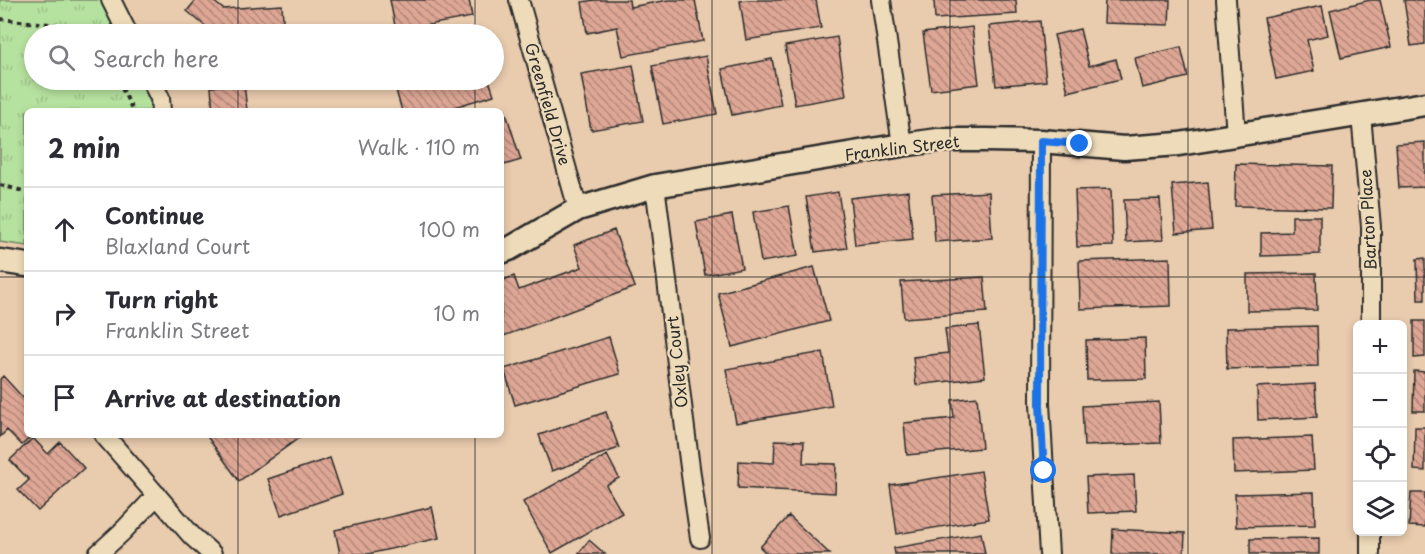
<!DOCTYPE html>
<html lang="en">
<head>
<meta charset="utf-8">
<style>
	:root { --surface:#fff; --page:#f2f2f3; --text:#2b2b33; --muted:#7c7c81; --line:#e1e1e2 }
	body { margin:0; font-family:"Playpen Sans",sans-serif; background:var(--page); color:var(--text) }
	.controls { position:absolute; right:18px; bottom:18px; display:grid; overflow:hidden; border-radius:9px; box-shadow:0 3px 9px #0003 }
	.controls button { width:54px; height:54px; display:grid; place-items:center; padding:0; border:0; border-bottom:2px solid var(--line); background:var(--surface); color:var(--text); font:30px sans-serif }
	.stop { position:absolute; width:18px; height:18px; margin:-14px; border:4px solid #1a73e8; border-radius:50%; background:#fff }
	.stop.end { background:#1a73e8; border-color:#fff; box-shadow:0 2px 6px #0008 }
	.list { margin:0; padding:0; list-style:none }
	h2 { display:flex; justify-content:space-between; align-items:center; height:78px; margin:0; padding:0 24px; font-size:26px }
	h2 small { font-size:20px; font-weight:400; color:var(--muted) }
	.list li { display:grid; grid-template-columns:39px 1fr auto; gap:18px; align-items:center; box-sizing:border-box; height:84px; padding:0 24px; border-top:2px solid var(--line) }
	.list b { display:block; font-size:22px; white-space:nowrap }
	.list p { margin:0; font-size:20px; white-space:nowrap; color:var(--muted) }
	.list em { font-size:20px; font-style:normal; color:var(--muted) }
	.icon { flex:none; width:33px; height:33px; fill:none; stroke:currentColor; stroke-width:2; stroke-linecap:round; stroke-linejoin:round }
	.map { position:relative; flex:none; width:1425px; height:554px; overflow:hidden }
	.search { position:absolute; background:var(--surface); box-shadow:0 3px 9px #0003; left:24px; top:24px; width:480px; height:66px; display:flex; align-items:center; gap:15px; box-sizing:border-box; padding:0 21px; border-radius:33px; color:var(--muted); font-size:22px }
	.panel { position:absolute; background:var(--surface); box-shadow:0 3px 9px #0003; left:24px; top:108px; width:480px; height:330px; border-radius:9px }
	.map>svg:first-child { display:block }
	.grass { fill:url(#grass-tufts); stroke:#708665; stroke-width:1.5 }
	.building { fill:url(#building-back-hatch); stroke:#2b2b2b; stroke-width:1.5 }
	.lines { fill:none; stroke-linecap:round; stroke-linejoin:round }
	.minor-casing { stroke:#2b2b2b; stroke-width:22 }
	.tertiary-casing { stroke:#2b2b2b; stroke-width:27 }
	.path { stroke:#2b2b2b; stroke-width:4; stroke-dasharray:4.5 4.5; stroke-linecap:butt }
	.minor { stroke:#eedbb9; stroke-width:18 }
	.tertiary { stroke:#eedbb9; stroke-width:22 }
	.route { stroke:#1a73e8; stroke-width:8 }
	.grid { fill:none; stroke:#2b2b2b; stroke-width:1.5; stroke-opacity:0.55 }
	.labels { text-anchor:middle; stroke-width:5; stroke-linejoin:round; paint-order:stroke }
	.street-label { font-size:16px; fill:#2b2b2b; stroke:#eedbb9 }
</style>
</head>
<body>
<div class="map">
<svg width="1425" height="554" viewBox="0 0 1425 554">
	<defs>
		<pattern id="grass-tufts" width="24" height="20" patternUnits="userSpaceOnUse" patternTransform="scale(1.5)"><rect width="24" height="20" fill="#b6e29f"/><path d="M3 7l-1-3M5 7V3M7 7l1-3M15 17l-1-3M17 17v-4M19 17l1-3" fill="none" stroke="#9dc289"/></pattern>
		<pattern id="building-back-hatch" width="6" height="6" patternUnits="userSpaceOnUse" patternTransform="scale(1.5)"><rect width="6" height="6" fill="#dea795"/><path d="M-1 5l2 2M0 0l6 6M5-1l2 2" fill="none" stroke="#b4887a"/></pattern>
	</defs>
	<rect width="100%" height="100%" fill="#e9cbae"/>
	<filter id="ink" filterUnits="userSpaceOnUse"><feTurbulence type="fractalNoise" baseFrequency=".0167" numOctaves="2"/><feDisplacementMap in="SourceGraphic" scale="12" xChannelSelector="R" yChannelSelector="G"/><feConvolveMatrix kernelMatrix="1 2 1 2 8 2 1 2 1" color-interpolation-filters="sRGB"/></filter>
	<g filter="url(#ink)">
		<path class="grass" d="M0,0H109L126,34H34V80H149L161,111H27V246L0,242Z"/>
		<path class="building" d="M196,0H212L223,9L282,5L284,34H198L205,26L187,11Z
			M390,0H469L472,17L396,31Z
			M594,0H629L630,7L668,0H695L703,41L623,56L617,27L587,33L582,2Z
			M748,0H816L821,28L746,40L740,1Z
			M934,0H1016L1017,14L935,19Z
			M1105,0H1170L1169,25L1104,23Z
			M1370,0H1380L1391,47L1341,58L1330,10Z
			M1404,0H1425V44L1411,46Z
			M1322,6L1328,35L1307,40L1314,71L1276,79L1264,18Z
			M1040,21L1046,81L996,86L989,26Z
			M972,27L979,84L931,90L923,33Z
			M1080,29L1089,66L1116,59L1121,79L1068,92L1054,35Z
			M837,37L846,96L795,105L785,46Z
			M1181,47L1188,77L1142,88L1135,58Z
			M706,56L717,114L663,124L652,66Z
			M772,59L781,105L732,115L722,69Z
			M633,65L643,121L591,130L581,74Z
			M393,80H489L494,95L441,111H402Z
			M244,83L247,111H213L211,87Z
			M505,110L521,160L501,166V111Z
			M1425,142V187L1399,188L1396,144Z
			M1236,164L1332,166L1331,208L1235,206Z
			M1208,182L1212,230L1176,233L1172,185Z
			M1111,189L1113,246L1077,247L1075,190Z
			M908,191L913,239L855,245L850,198Z
			M838,192L847,248L815,252L806,197Z
			M989,192L992,238L935,242L932,195Z
			M1160,199L1163,240L1126,242L1124,200Z
			M789,206L798,256L761,262L753,212Z
			M732,215L742,268L705,275L696,222Z
			M1292,216H1320V254L1261,256V233L1292,232Z
			M614,230L635,287L501,337V281L514,276L519,290L582,267L574,245Z
			M1170,258L1171,306L1080,309L1079,261Z
			M1425,258V300H1418L1417,259Z
			M814,267L829,321L732,347L718,293Z
			M1316,273L1317,310L1247,311V274Z
			M984,277L987,312L904,318L901,282Z
			M1414,321H1425V357L1414,358Z
			M979,325L985,377L916,385L913,357L948,353L945,329Z
			M1317,326L1318,366L1227,369L1226,328Z
			M609,337L620,374L515,405L504,369Z
			M1145,338L1146,379L1087,380L1086,340Z
			M823,352L832,406L736,423L726,369Z
			M1414,371L1425,372V411H1413Z
			M3,376L27,402V435H33L22,445L7,430L0,437V379Z
			M1315,384L1317,417L1258,420L1257,387Z
			M977,397L982,448L907,455L904,423L954,418L952,400Z
			M1159,402L1161,443L1084,446L1082,406Z
			M606,412L619,448L552,471L539,435Z
			M1415,427H1425V471L1414,470Z
			M206,435H303L239,481Z
			M1312,437L1314,470L1234,473L1233,440Z
			M33,438L48,454L60,442L84,468L38,511L18,490L29,480L10,460Z
			M775,440L804,441L803,463L836,464L835,493L738,488L739,461L774,463Z
			M607,455L619,478L606,485L622,513L552,553L523,502Z
			M330,458L342,494L281,515L268,479Z
			M981,471L989,519L897,534L890,485Z
			M1134,475L1136,511L1088,513L1086,477Z
			M1314,492L1315,525L1236,527L1235,494Z
			M1411,493H1425V527L1409,526Z
			M432,507L439,538L368,554H340L335,530Z
			M789,516L830,554H767L760,547Z
			M1113,529L1185,533L1184,554H1112Z
			M981,533L985,554H895L894,548Z
			M1319,538V554H1250V539Z
			M589,540L605,554H578Z"/>
		<g class="lines">
			<defs>
				<path id="minor" d="M111,0L128,34
					M519,0L578,209
					M881,0L902,145
					M1226,0L1236,135
					M151,80L160,98L161,111
					M1361,115L1371,227V324
					M1041,141L1040,404L1049,554
					M655,186C671,303 682,421 700,538
					M104,435L192,536L212,554
					M98,554L122,532L157,495
					M1370,554V532"/>
				<path id="tertiary" d="M501,252L509,249L578,209L655,186L902,145L938,140H986L1041,141L1124,148L1179,144L1425,104
					M0,261L27,265"/>
			</defs>
			<use href="#minor" class="minor-casing"/>
			<use href="#tertiary" class="tertiary-casing"/>
			<path class="path" d="M0,19L89,28L94,34
				M118,80L133,111
				M0,185L27,192"/>
			<use href="#minor" class="minor"/>
			<use href="#tertiary" class="tertiary"/>
		</g>
	</g>
	<g class="lines" filter="url(#ink)">
		<path class="route" d="M1044,471L1040,405L1041,141L1080,144"/>
	</g>
	<path class="grid" d="M238,0V34M475,0V34M712,0V554M950,0V554M1188,0V554M238,80V111M475,80V111M0,277H27M501,277H1425M238,435V554M475,435V554"/>
	<g class="labels">
		<g class="street-label">
			<text transform="translate(548 104) rotate(74)" y="6">Greenfield Drive</text>
			<text transform="translate(902 148) rotate(-7)" y="6">Franklin Street</text>
			<text transform="translate(1368 220) rotate(-93)" y="6">Barton Place</text>
			<text transform="translate(677 362) rotate(-96)" y="6">Oxley Court</text>
		</g>
	</g>
</svg>
<div class="controls">
<button>+</button>
<button>−</button>
<button><svg class="icon" aria-label="locate" viewBox="0 0 24 24"><circle cx="12" cy="12" r="6"/><path d="M12 2v4M12 18v4M2 12h4M18 12h4"/></svg></button>
<button><svg class="icon" aria-label="layers" viewBox="0 0 24 24"><path d="M12 4l9 5-9 5-9-5zM3 14l9 5 9-5"/></svg></button>
</div>
<div class="stop" style="left:1044px;top:471px"></div>
<div class="stop end" style="left:1080px;top:144px"></div>
<div class="search"><svg class="icon" aria-label="search" viewBox="0 0 24 24"><circle cx="10" cy="10" r="6"/><path d="M15 15l6 6"/></svg>Search here</div>
<section class="panel">
<h2>2 min<small>Walk · 110 m</small></h2>
<ul class="list">
<li><svg class="icon" aria-label="ahead" viewBox="0 0 24 24"><path d="M12 20V5M6 11l6-6 6 6"/></svg><div><b>Continue</b><p>Blaxland Court</p></div><em>100 m</em></li>
<li><svg class="icon" aria-label="right" viewBox="0 0 24 24"><path d="M7 20v-9h11M14 6l5 5-5 5"/></svg><div><b>Turn right</b><p>Franklin Street</p></div><em>10 m</em></li>
<li><svg class="icon" aria-label="arrive" viewBox="0 0 24 24"><path d="M6 21V4h12l-3 4 3 4H6"/></svg><div><b>Arrive at destination</b></div></li>
</ul>
</section>
</div>
</body>
</html>
